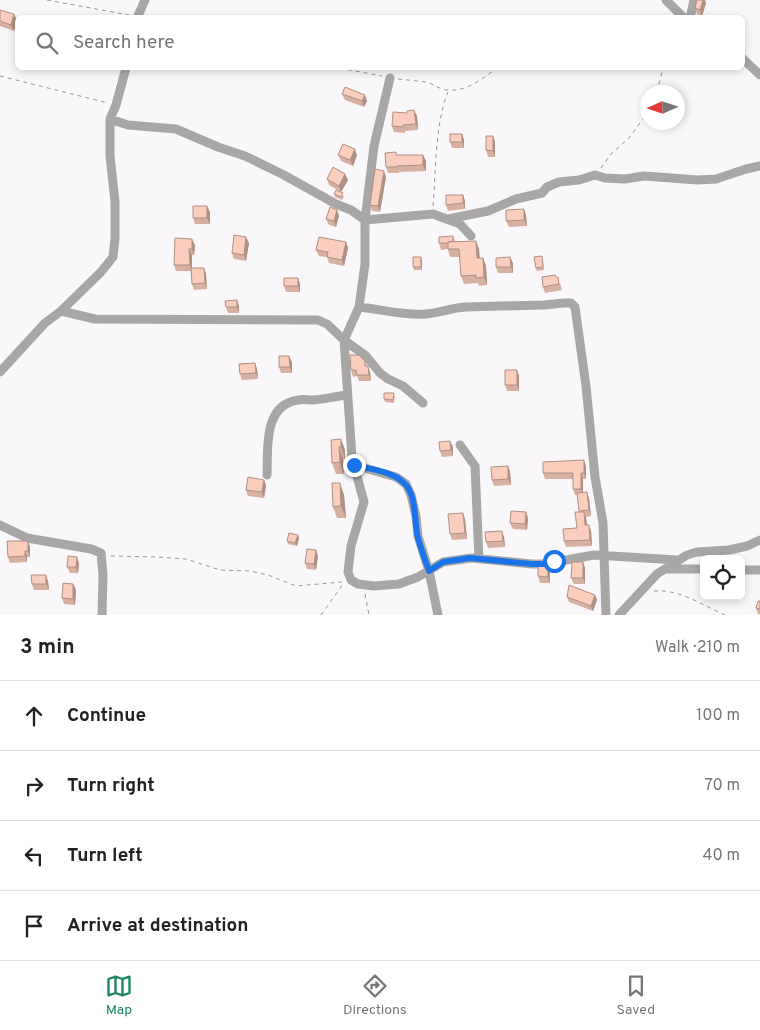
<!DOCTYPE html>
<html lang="en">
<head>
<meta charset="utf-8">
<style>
	:root { --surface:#fff; --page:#f6f6f6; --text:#222; --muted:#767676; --line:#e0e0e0; --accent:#188461 }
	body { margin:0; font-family:Overpass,sans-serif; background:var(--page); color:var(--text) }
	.controls { position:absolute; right:15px; bottom:15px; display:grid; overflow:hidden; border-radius:8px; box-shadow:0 2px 8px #0003 }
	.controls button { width:45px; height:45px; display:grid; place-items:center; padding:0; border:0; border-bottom:1px solid var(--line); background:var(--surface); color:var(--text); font:25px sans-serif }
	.compass { position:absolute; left:640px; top:85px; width:45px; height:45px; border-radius:50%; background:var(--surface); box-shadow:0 2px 8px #0003; rotate:267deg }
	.stop { position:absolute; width:15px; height:15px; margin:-11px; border:4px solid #1a73e8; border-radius:50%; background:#fff }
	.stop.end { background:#1a73e8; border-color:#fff; box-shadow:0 1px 5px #0008 }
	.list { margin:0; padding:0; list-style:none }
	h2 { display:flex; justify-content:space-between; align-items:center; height:65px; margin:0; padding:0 20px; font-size:21px }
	h2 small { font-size:16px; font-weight:400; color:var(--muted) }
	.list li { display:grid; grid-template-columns:32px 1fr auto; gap:15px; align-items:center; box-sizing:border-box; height:70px; padding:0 20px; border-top:1px solid var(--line) }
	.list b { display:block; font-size:19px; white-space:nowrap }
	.list em { font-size:16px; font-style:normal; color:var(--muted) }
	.icon { flex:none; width:28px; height:28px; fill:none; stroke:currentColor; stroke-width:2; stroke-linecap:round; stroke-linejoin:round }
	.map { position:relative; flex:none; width:760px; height:615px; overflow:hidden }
	.search { position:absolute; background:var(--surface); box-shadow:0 2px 8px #0003; left:15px; right:15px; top:15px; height:55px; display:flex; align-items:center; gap:12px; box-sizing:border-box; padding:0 18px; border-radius:8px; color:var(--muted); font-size:19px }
	.sheet { height:345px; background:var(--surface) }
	nav { display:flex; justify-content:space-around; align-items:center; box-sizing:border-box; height:70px; border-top:1px solid var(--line); background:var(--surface); font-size:14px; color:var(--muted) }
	nav a { display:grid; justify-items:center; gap:2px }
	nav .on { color:var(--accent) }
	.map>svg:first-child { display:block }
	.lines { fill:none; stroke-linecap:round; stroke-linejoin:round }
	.path { stroke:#999699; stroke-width:1; stroke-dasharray:4 4; stroke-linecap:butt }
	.street { stroke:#a8a7a6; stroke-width:9 }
	.wall { fill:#d7b0a2 }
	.shaded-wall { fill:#af9084 }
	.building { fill:#facdbc; stroke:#af9084 }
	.route { stroke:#1a73e8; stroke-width:6 }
</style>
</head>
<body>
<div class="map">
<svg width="760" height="615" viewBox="0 0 760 615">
	<rect width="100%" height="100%" fill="#faf7fa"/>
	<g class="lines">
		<path class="path" d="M47,0L129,15
			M324,68L350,70L382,76
			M0,76L108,103
			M398,79C408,80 417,81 426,82C434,84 440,90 448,90C467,92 483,78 497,68
			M657,92L663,68
			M601,168L611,154L629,138L648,112
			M433,206C436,172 435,123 448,92
			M111,556L158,557L186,559L220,570L250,571L268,575L296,586L342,582
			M654,591C680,589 702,605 725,615
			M365,594L369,615
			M321,615L341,587L342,583"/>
		<path class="street" d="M666,0L684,18
			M137,18L145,0
			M690,18L694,0
			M742,58L760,75
			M390,78L374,146L365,220L433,214L460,224L471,236
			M110,119L128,125L176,129L218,147L245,156L282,174L336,204L351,210L365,220V264L359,307L344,340L352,458L364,502L351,546L348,572L351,580L358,584L374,586L399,584L418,577L443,562L471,558L532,564H544L594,555L678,560
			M448,219L488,211L516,199L542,193L547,187L559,182L579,180L595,175L605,178L625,179L644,176L698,180L716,179L746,169L760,166
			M359,307C381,309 404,316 426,314C439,313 451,308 465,307L544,305L564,303H571L575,307L586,386L595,477L603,523L606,615
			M61,311L95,319L318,320L327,324L344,340L366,356L380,373L388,379L403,386L423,403
			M0,372L45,323L61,311L101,272L113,257L115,239V202L110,156V119L116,105L126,68
			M460,445L475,466L479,559
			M354,465L396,477L406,484L411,495L416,516L418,536L429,571L438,615
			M267,475C268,449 263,405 298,400C303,399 308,400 313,400C325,399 337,396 348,395
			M0,525L27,538L91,549L101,553L103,575L102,615
			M668,569H704
			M741,570H760
			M619,615L657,574L687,555L697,552L729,550L747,546L760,540"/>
	</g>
	<path class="wall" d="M697,0H705L706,3L702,16L697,14L695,8Z
		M0,10L17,20L14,31L0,26Z
		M47,68H60L59,70Z
		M342,94L367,101L364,107L345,100Z
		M417,116L418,130L405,131V133L394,132L392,126Z
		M462,134L464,140V148H452L450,142Z
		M493,136L495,142V157H488L486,150Z
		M338,155H357L353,166L341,161Z
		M397,155L426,161V171L399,172V173H388L386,167Z
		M345,174L348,180L341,192L329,185L327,179Z
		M386,177L380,212L372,211L370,205Z
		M334,194L344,196L342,200L335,197Z
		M463,195L465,201V209L448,211L446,205Z
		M524,209L526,215L527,226L509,227L506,221Z
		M337,210L339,216L336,227L329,225L326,219Z
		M210,212V224H195L193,218Z
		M453,236L455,241H476L479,249L480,258H483L486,266L487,285L479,286L478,283L464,284L461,276L460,257H450L448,249L441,250L439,243Z
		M175,238L195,245L194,255H192V268H204L206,274L207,289L194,290L192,284L191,271H176L174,265Z
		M346,242L348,248L344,266L329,263L327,257L319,256L316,250Z
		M249,243L246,261L234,259L232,253Z
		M543,259L544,270L537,271L536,268Z
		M422,260V270H414L413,267Z
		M513,263V273H498L496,267Z
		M560,283L562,290L545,293L543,287Z
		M300,284V292H286L284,286Z
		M239,306V313H228L226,307Z
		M365,361L367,366L370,372L371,381H359L357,376L353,377L351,370Z
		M292,362V373H281L279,367Z
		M255,363L257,369L258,379L242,380L240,374Z
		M517,370L519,376V391H507L505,385Z
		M395,396L394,403L385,402L384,399Z
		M341,439L345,450V459H343L344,474H336L332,463Z
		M450,441L453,447V456L442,457L440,451Z
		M508,466L510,472L511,485L494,486L492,480Z
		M586,466V479H583V493L589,498L591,516L586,517L587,525L591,531L592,546L566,547L564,541L577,528L579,512L577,495H575L573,489V479H545L543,473Z
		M264,480L266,486L264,498L248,496L246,490Z
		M340,483L344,495L346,518H337L333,507Z
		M463,513L465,519L467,539L452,540L450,534Z
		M528,518L527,530L513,529L510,523Z
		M298,535L299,538L297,546L288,544L287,541Z
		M504,537L505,547L488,548L486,542Z
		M30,547V557H27V562L10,563L8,557Z
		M316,550L318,556L316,570L307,569L305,563Z
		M583,562L585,568V584H574L571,578Z
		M79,563L78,573H70L67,567Z
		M548,563L550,569V583H540L538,576Z
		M48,581L49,590H34L32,584Z
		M73,584L76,590L75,605L64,604L62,598Z
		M595,595L597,600L593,611L569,602L567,597Z
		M760,601V614H758L756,608Z"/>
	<path class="shaded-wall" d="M703,0H705L706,3L702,16L700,10Z
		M14,14L17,20L14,31L11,25Z
		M365,95L367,101L364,107L362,101Z
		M414,110L417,116L418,130L416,124Z
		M462,134L464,140V148L462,142Z
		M493,136L495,142V157L493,151Z
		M355,149L357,155L353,166L350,160Z
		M423,155L426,161V171L423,165Z
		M384,171L386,177L380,212L378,206Z
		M345,174L348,180L341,192L339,186Z
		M463,195L465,201V209L463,203Z
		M207,206L210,212V224L207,218Z
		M524,209L526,215L527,226L524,220Z
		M337,210L339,216L336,227L334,221Z
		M246,237L249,243L246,261L244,255Z
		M192,239L195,245L194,255L192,249Z
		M476,241L479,249L480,266L477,258Z
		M346,242L348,248L344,266L342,260Z
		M189,249L192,255V271L190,265Z
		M421,257L422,260V270L421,267Z
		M510,257L513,263V273L511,267Z
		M483,258L486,266L487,285L484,277Z
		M204,268L206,274L207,289L205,283Z
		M298,278L300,284V292L298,286Z
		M237,300L239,306V313L237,307Z
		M289,356L292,362V373L290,367Z
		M255,363L257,369L258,379L256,373Z
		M368,366L370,372L371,381L369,375Z
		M517,370L519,376V391L517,385Z
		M341,439L345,450V459L341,447Z
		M450,441L453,447V456L451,450Z
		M339,447L343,459L344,474L340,462Z
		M584,460L586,466V479L584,473Z
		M508,466L510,472L511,485L508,479Z
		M581,473L583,479V495L581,489Z
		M264,480L266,486L264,498L262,492Z
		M340,483L344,495L346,518L341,506Z
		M587,492L589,498L591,516L589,510Z
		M526,512L528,518L527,530L525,524Z
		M584,512L586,518L588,531L585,525Z
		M463,513L465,519L467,539L465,533Z
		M589,525L591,531L592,546L590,540Z
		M502,531L504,537L505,547L503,541Z
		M298,535L299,538L297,546L295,543Z
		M28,541L30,547V557L28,551Z
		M316,550L318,556L316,570L314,564Z
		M25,551L27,557V562L25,556Z
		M77,557L79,563L78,573L76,567Z
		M583,562L585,568V584L583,578Z
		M548,563L550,569V583L548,577Z
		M46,575L48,581L49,590L46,584Z
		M73,584L76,590L75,605L73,599Z
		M595,595L597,600L593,611L591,606Z"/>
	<path class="building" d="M697,0H703L700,10L695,8Z
		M0,10L14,14L11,25L0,21Z
		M345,87L365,95L362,101L342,94Z
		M414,110L416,124L403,125V127L392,126L393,112L407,113V111Z
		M450,134H462V142H450Z
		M486,136H493V151L486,150Z
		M343,144L355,149L350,160L338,155Z
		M396,152V155H423V165L397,166V167H386L385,153Z
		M333,167L345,174L339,186L327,179Z
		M375,169L384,171L378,206L370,205Z
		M336,190L343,193L341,197L334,194Z
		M446,195H463V203L446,205Z
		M193,206H207V218H193Z
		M330,207L337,210L334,221L326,219Z
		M524,209V220L506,221V210Z
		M234,235L246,237L244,255L232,253Z
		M453,236V241L448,242V243H439V237Z
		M319,237L346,242L342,260L327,257L328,252L316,250Z
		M175,238L192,239V249H189L190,265H174Z
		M476,241L477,258H483L484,277L476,278V275L461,276L459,249H448V242Z
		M542,256L543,267L536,268L534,257Z
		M413,257H421V267H413Z
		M510,257L511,267H496V258Z
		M191,268H204L205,283L192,284Z
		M555,275L556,277H558L559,284L543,287L542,277Z
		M284,278H298V286H284Z
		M237,300V307H226L225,301Z
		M350,355H359L365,361V366H368L369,375H357L356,370H351Z
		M279,356H289L290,367H279Z
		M255,363L256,373L240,374L239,364Z
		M505,370H517V385H505Z
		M384,393H394L393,400L384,399Z
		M341,439V447H339L340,462L332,463L331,440Z
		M450,441L451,450L440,451L439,442Z
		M584,460V473H581V489H573V473H543V462Z
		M508,466V479L492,480L491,467Z
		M248,477L264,480L262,492L246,490Z
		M332,483H340L341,506L333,507Z
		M587,492L589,510L579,511L577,493Z
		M511,511L526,512L525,524L510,523Z
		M575,512H584L585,525H589L590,540L564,541L563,529L577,528Z
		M463,513L465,533L450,534L448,514Z
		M502,531L503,541L486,542L485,532Z
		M289,533L298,535L295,543L287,541Z
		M7,541H28V551H25V556L8,557Z
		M307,549L316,550L314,564L305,563Z
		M68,556L77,557L76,567H67Z
		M572,562H583V578H571Z
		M548,563V577L538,576V564Z
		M31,575H46V584H32Z
		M63,583L73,584V599L62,598Z
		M569,585L595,595L591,606L567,597Z
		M758,601H760V609L756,608Z"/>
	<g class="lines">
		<path class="route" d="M354,465C369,469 392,471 404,483C417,494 414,523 418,538C421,549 425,560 429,571L443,562L470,558L532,564H544L554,561"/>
	</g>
</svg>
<div class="controls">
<button><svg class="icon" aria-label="locate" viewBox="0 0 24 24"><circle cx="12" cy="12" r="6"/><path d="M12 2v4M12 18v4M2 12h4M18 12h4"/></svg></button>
</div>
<svg class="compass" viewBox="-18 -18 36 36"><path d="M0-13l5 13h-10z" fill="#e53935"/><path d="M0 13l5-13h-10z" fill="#767676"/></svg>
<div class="stop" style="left:554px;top:561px"></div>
<div class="stop end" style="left:354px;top:465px"></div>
<div class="search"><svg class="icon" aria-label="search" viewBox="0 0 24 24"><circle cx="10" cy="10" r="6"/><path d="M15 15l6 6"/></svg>Search here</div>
</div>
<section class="sheet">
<h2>3 min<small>Walk · 210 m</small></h2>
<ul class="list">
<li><svg class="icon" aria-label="ahead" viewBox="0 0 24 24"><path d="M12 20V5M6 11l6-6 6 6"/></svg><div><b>Continue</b></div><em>100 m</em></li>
<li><svg class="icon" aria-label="right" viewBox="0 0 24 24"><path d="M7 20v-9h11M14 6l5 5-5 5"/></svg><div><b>Turn right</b></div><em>70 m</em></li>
<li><svg class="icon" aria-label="left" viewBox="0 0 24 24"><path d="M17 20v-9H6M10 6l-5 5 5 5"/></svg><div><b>Turn left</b></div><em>40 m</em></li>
<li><svg class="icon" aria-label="arrive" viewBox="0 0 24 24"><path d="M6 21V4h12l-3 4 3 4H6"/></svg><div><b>Arrive at destination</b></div></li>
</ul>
</section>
<nav>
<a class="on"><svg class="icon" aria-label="map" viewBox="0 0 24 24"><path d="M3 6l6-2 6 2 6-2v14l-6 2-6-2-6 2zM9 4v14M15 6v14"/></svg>Map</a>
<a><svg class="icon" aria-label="directions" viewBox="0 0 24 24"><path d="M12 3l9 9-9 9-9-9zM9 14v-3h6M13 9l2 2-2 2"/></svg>Directions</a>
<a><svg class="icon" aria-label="saved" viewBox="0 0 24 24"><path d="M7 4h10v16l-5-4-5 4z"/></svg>Saved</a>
</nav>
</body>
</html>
